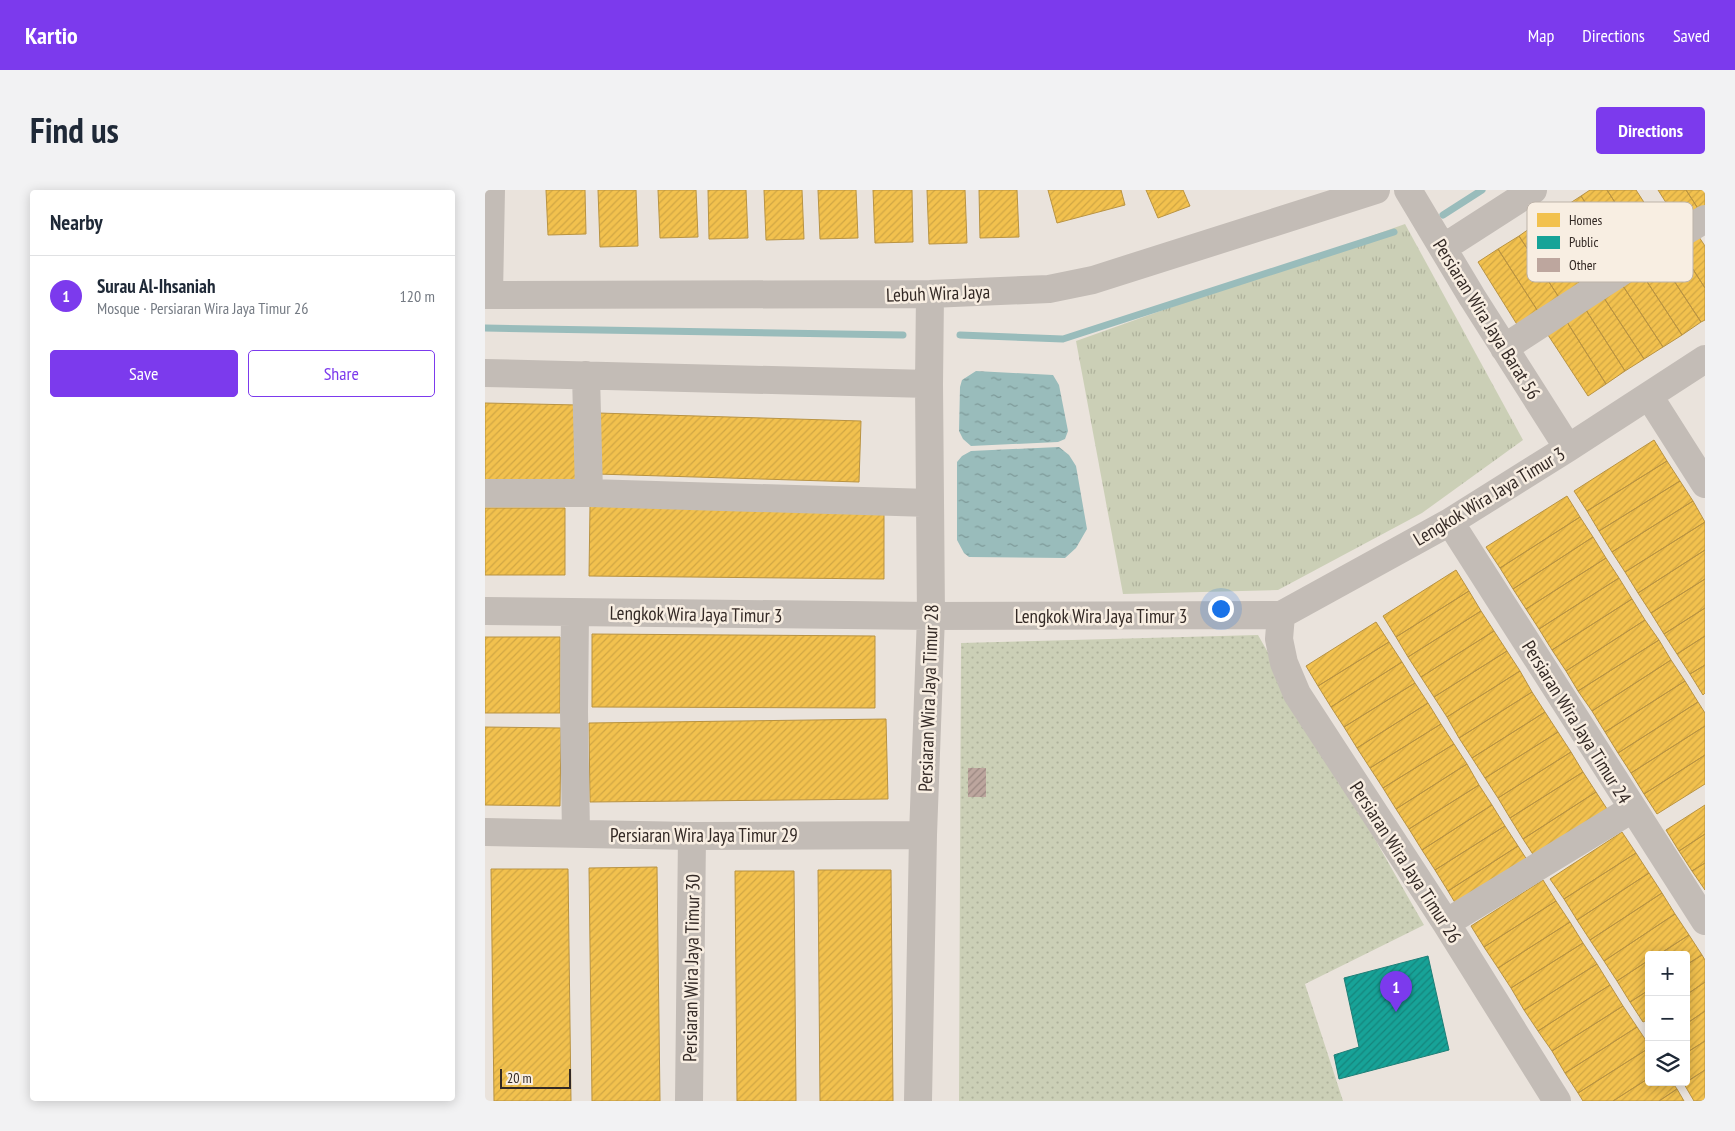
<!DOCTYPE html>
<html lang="en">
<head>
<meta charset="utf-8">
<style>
	:root { --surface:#fff; --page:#f2f2f3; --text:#1f2937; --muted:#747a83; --line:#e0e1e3; --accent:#7c3aed }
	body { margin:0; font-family:"PT Sans Narrow",sans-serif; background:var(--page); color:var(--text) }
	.controls { position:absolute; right:15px; bottom:15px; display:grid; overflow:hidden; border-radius:5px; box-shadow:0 2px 12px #0003 }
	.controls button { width:45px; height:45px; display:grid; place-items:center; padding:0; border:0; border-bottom:1px solid var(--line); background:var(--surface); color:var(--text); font:25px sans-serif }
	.scale { position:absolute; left:15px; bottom:12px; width:71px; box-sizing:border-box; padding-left:5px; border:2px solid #332925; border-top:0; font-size:14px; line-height:18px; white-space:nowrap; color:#332925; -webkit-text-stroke:4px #f8eee2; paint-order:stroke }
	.you { position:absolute; left:735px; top:418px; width:18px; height:18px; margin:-12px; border:4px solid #fff; border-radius:50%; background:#1a73e8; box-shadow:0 0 0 8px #1a73e833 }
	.badge { display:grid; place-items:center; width:32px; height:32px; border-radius:50%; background:var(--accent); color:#fff; font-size:16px; font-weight:700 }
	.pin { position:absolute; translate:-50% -41px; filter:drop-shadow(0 1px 2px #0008) }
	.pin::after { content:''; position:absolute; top:26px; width:18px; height:15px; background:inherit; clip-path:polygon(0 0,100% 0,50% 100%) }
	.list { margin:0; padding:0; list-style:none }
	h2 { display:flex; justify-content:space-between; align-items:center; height:65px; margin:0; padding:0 20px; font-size:21px }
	h2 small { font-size:16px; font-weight:400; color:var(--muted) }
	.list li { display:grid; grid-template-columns:32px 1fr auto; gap:15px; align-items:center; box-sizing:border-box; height:80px; padding:0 20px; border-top:1px solid var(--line) }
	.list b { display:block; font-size:19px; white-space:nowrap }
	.list p { margin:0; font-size:16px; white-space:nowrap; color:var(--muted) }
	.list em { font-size:16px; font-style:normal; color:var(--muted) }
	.actions { display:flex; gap:10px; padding:15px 20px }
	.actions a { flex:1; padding:11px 0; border:1px solid var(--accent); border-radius:5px; text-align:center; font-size:18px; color:var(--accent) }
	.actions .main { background:var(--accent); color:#fff }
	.icon { flex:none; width:28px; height:28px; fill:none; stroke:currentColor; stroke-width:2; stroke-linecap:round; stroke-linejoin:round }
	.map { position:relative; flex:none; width:1220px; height:911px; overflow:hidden; border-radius:5px }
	header { display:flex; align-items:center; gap:30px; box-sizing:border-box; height:70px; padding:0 25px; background:var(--accent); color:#fff }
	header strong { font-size:24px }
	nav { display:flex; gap:28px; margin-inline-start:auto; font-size:18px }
	.intro { display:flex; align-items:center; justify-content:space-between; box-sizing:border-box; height:120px; padding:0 30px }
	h1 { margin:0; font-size:35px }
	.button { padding:12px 22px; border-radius:5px; background:var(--accent); color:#fff; font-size:18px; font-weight:700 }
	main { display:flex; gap:30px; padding:0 30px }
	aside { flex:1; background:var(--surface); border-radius:5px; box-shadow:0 2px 12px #0003 }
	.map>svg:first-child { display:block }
	.grass { fill:url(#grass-tufts) }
	.park { fill:url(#park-dots) }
	.water { fill:url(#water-ripples) }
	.homes { fill:url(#homes-hatch); stroke:#b99342 }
	.public { fill:url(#public-hatch); stroke:#1f7e76 }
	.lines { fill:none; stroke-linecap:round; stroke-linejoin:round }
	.stream { stroke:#99bcbb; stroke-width:7 }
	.building { fill:url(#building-hatch) }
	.minor { stroke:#c3bcb6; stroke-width:28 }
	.labels { text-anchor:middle; stroke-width:5; stroke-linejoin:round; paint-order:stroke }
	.street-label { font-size:19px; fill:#332925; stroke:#f8eee2 }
	.key { fill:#f8eee2; stroke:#bdb3a9; stroke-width:1 }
	.key-label { font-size:14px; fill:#332925 }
</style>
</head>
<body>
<header>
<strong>Kartio</strong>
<nav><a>Map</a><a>Directions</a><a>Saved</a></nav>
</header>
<div class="intro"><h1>Find us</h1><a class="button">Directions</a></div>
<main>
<aside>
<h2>Nearby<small></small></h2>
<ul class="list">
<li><span class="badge">1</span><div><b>Surau Al-Ihsaniah</b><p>Mosque · Persiaran Wira Jaya Timur 26</p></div><em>120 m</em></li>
</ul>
<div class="actions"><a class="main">Save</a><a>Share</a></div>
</aside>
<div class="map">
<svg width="1220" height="911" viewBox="0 0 1220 911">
	<defs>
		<pattern id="grass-tufts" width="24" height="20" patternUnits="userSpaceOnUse" patternTransform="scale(1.25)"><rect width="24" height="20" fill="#cbcfb6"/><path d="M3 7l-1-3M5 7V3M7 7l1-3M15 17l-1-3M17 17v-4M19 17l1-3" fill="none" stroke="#afb29c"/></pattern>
		<pattern id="park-dots" width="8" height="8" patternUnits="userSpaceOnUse" patternTransform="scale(1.25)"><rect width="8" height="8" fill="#cbcfb6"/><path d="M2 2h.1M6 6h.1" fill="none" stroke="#afb29c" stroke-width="1.8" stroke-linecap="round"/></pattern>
		<pattern id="water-ripples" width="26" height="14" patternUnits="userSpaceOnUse" patternTransform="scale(1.25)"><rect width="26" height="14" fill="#99bcbb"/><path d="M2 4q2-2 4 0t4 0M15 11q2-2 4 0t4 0" fill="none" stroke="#7d9998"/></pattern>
		<pattern id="homes-hatch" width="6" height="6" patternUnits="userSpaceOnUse" patternTransform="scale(1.25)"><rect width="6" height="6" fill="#f2c14e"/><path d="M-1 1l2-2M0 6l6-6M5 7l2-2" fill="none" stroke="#d0a644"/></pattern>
		<pattern id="public-hatch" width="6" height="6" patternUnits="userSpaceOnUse" patternTransform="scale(1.25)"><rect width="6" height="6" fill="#17a398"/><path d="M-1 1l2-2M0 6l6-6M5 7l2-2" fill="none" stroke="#15857c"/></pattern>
		<pattern id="building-hatch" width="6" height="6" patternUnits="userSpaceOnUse" patternTransform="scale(1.25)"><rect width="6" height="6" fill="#bda69e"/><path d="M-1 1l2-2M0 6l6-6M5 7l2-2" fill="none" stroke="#9a8781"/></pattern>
	</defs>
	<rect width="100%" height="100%" fill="#eae3dc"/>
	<path class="grass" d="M920,34L1038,250L937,323L793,400L638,404L591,151Z"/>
	<path class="park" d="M773,445L939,735L820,794L858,911H474L476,453Z"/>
	<path class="water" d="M491,181L568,185L574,195L583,241L580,249L573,252L486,256L478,249L474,241L475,197L477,190Z
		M574,257L584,265L591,276L602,339L591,358L580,368L484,367L479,363L472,350V272L477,266L486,261Z"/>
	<path class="homes" d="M61,0H100L101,44L63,45Z
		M113,0H151L153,56L115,57Z
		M173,0H211L213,47L175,48Z
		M223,0H261L263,48L224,49Z
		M279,0H317L319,49L281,50Z
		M333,0H371L373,48L335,49Z
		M388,0H427L428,52L390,53Z
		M442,0H480L482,53L444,54Z
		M494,0H532L534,47L495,48Z
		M563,0H636L640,15L572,33Z
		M661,0H698L705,16L673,28Z
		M1105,0H1122L1158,56L1137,69L1096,6Z
		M1122,0H1151L1179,43L1158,56Z
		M1173,0H1201L1214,20L1194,33Z
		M1201,0H1220V16L1214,20Z
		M1096,6L1137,69L1116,83L1076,19Z
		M1076,19L1116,83L1096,96L1054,32Z
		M1054,32L1096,96L1075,109L1034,46Z
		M1034,46L1075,109L1054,123L1013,59Z
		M1214,47L1220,56V98L1195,59Z
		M1013,59L1054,123L1033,136L993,72Z
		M1195,59L1220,98V130L1216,132L1176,71Z
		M1176,71L1216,132L1197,145L1157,84Z
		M1157,84L1197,145L1178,157L1138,96Z
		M1138,96L1178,157L1159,169L1119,108Z
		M1119,108L1159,169L1140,181L1101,120Z
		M1101,120L1140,181L1121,194L1082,132Z
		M1082,132L1121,194L1103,206L1063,145Z
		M0,213L93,215L92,291L0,290Z
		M113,223L376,231L374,292L112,284Z
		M1169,250L1182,271L1102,321L1089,301Z
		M1182,271L1195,291L1114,341L1102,321Z
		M1195,291L1208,311L1127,362L1114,341Z
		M1082,306L1095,327L1015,378L1001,357Z
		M1208,311L1220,332L1140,382L1127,362Z
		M105,316L399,320V389L104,386Z
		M0,318H80V385H0Z
		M1095,327L1108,347L1028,399L1015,378Z
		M1220,332V360L1153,403L1140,382Z
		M1108,347L1121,368L1041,419L1028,399Z
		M1220,360V389L1166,423L1153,403Z
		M1121,368L1134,388L1054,439L1041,419Z
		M971,380L984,401L911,447L898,426Z
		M1134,388L1147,409L1067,460L1054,439Z
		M1220,389V418L1179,444L1166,423Z
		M984,401L996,421L923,467L911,447Z
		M1147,409L1160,430L1081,481L1067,460Z
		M1220,418V446L1192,464L1179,444Z
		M996,421L1009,441L936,487L923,467Z
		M1160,430L1174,450L1093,501L1081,481Z
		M891,432L904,452L833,496L821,476Z
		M1009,441L1022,461L949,507L936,487Z
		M107,444L390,446V518L107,517Z
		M1220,446V475L1205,484L1192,464Z
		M0,447H75V523H0Z
		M1174,450L1186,470L1107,521L1093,501Z
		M904,452L917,472L846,517L833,496Z
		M1022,461L1035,481L962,527L949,507Z
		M1186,470L1200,491L1120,542L1107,521Z
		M917,472L930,493L859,537L846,517Z
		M1220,475V503L1218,505L1205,484Z
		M1035,481L1047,502L974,548L962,527Z
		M1200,491L1213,512L1133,563L1120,542Z
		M930,493L943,513L872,558L859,537Z
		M1047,502L1060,522L987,568L974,548Z
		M1213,512L1220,523V536L1146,583L1133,563Z
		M943,513L956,534L885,578L872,558Z
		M1060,522L1073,542L1000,588L987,568Z
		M401,529L403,609L105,612L104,533Z
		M956,534L969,554L898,598L885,578Z
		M1220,536V565L1159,604L1146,583Z
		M0,537L76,538L75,616L0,615Z
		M1073,542L1086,562L1013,608L1000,588Z
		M969,554L982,574L911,619L898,598Z
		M1086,562L1098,582L1025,628L1013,608Z
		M1220,565V594L1172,624L1159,604Z
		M982,574L994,595L924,639L911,619Z
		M1098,582L1111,602L1038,649L1025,628Z
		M994,595L1007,615L937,660L924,639Z
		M1111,602L1124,622L1051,669L1038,649Z
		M1007,615L1020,636L950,680L937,660Z
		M1220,615V644L1194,661L1181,640Z
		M1020,636L1033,656L963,701L950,680Z
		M1137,642L1151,663L1079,709L1065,689Z
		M1220,644V673L1207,681L1194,661Z
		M1033,656L1046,676L975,721L963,701Z
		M1151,663L1164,683L1092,730L1079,709Z
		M1220,673V700L1207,681Z
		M172,677L175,911H107L104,678Z
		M6,679H83L86,911H9Z
		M333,680H406L408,911H335Z
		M250,681H309L311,911H252Z
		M1164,683L1177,703L1105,750L1092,730Z
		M1058,690L1071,711L999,757L986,736Z
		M1177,703L1190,724L1119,771L1105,750Z
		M1071,711L1085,732L1013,778L999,757Z
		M1190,724L1204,745L1173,765H1164V770L1132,791L1119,771Z
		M1085,732L1098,753L1026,798L1013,778Z
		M1204,745L1217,765L1201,775V765H1173Z
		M1098,753L1112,774L1039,820L1026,798Z
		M1217,765L1220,770V792L1201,805V775Z
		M1164,770V800L1145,812L1132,791Z
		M1112,774L1125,795L1053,841L1039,820Z
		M1220,792V821L1201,834V805Z
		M1125,795L1138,816L1067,861L1053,841Z
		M1164,800V829L1158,832L1145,812Z
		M1138,816L1152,837L1080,883L1067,861Z
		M1220,821V851L1201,863V834Z
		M1152,837L1164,855V858L1093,903L1080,883Z
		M1220,851V880L1201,892V863Z
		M1164,858V888L1128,911H1098L1093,903Z
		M1220,880V909L1217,911H1209L1199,894Z
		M1164,888V892H1187L1192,899L1174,911H1128Z
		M1192,899L1199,911H1174Z"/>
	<path class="public" d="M943,766L964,860L854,889L849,865L874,857L859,788Z"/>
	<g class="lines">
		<path class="stream" d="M958,25L997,0
			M0,138L418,145
			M475,145L578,149L909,42"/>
	</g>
	<path class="building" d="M483,578H501V607H483Z"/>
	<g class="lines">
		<path class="minor" d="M923,0L987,107L1083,258
			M958,58L1048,0
			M0,105L445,104L564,99L608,90L891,0
			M4,105L6,0
			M1019,158L1179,54L1220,29
			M0,183L444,194
			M1164,206L1220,294
			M0,303H104L101,185
			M104,303L445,313
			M965,332L1220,731
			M0,421L446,426L796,425L965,332L1083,258L1220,169
			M90,423L89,522L91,643
			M796,425L794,449L799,473L812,504L961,733L1072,911
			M0,642L207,646L438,645
			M961,733L1147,619
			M204,911L207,646
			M433,911L438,645L446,426L444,194L445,104"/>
	</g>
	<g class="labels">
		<g class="street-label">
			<text transform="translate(453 103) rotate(-2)" y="7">Lebuh Wira Jaya</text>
			<text transform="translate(1002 129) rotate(58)" y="7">Persiaran Wira Jaya Barat 56</text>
			<text transform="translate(1004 306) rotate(-31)" y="7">Lengkok Wira Jaya Timur 3</text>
			<text transform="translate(211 424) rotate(1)" y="7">Lengkok Wira Jaya Timur 3</text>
			<text x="616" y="433">Lengkok Wira Jaya Timur 3</text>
			<text transform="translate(443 508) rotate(-88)" y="7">Persiaran Wira Jaya Timur 28</text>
			<text transform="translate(1092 532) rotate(58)" y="7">Persiaran Wira Jaya Timur 24</text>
			<text x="219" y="652">Persiaran Wira Jaya Timur 29</text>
			<text transform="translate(921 672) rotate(57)" y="7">Persiaran Wira Jaya Timur 26</text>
			<text transform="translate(206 778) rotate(-89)" y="7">Persiaran Wira Jaya Timur 30</text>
		</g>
	</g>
	<rect x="1042" y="12" width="166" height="80" rx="8" class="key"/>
	<rect x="1052" y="23" width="23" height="14" fill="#f2c14e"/>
	<rect x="1052" y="46" width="23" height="13" fill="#17a398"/>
	<rect x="1052" y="68" width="23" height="14" fill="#bda69e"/>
	<g class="key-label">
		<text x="1084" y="35">Homes</text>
		<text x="1084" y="57">Public</text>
		<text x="1084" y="80">Other</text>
	</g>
</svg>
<div class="controls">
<button>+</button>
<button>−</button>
<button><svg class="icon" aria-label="layers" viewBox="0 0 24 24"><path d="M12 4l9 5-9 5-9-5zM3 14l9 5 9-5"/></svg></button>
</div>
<div class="scale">20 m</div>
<div class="you"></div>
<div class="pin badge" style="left:911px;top:822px">1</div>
</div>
</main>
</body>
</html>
